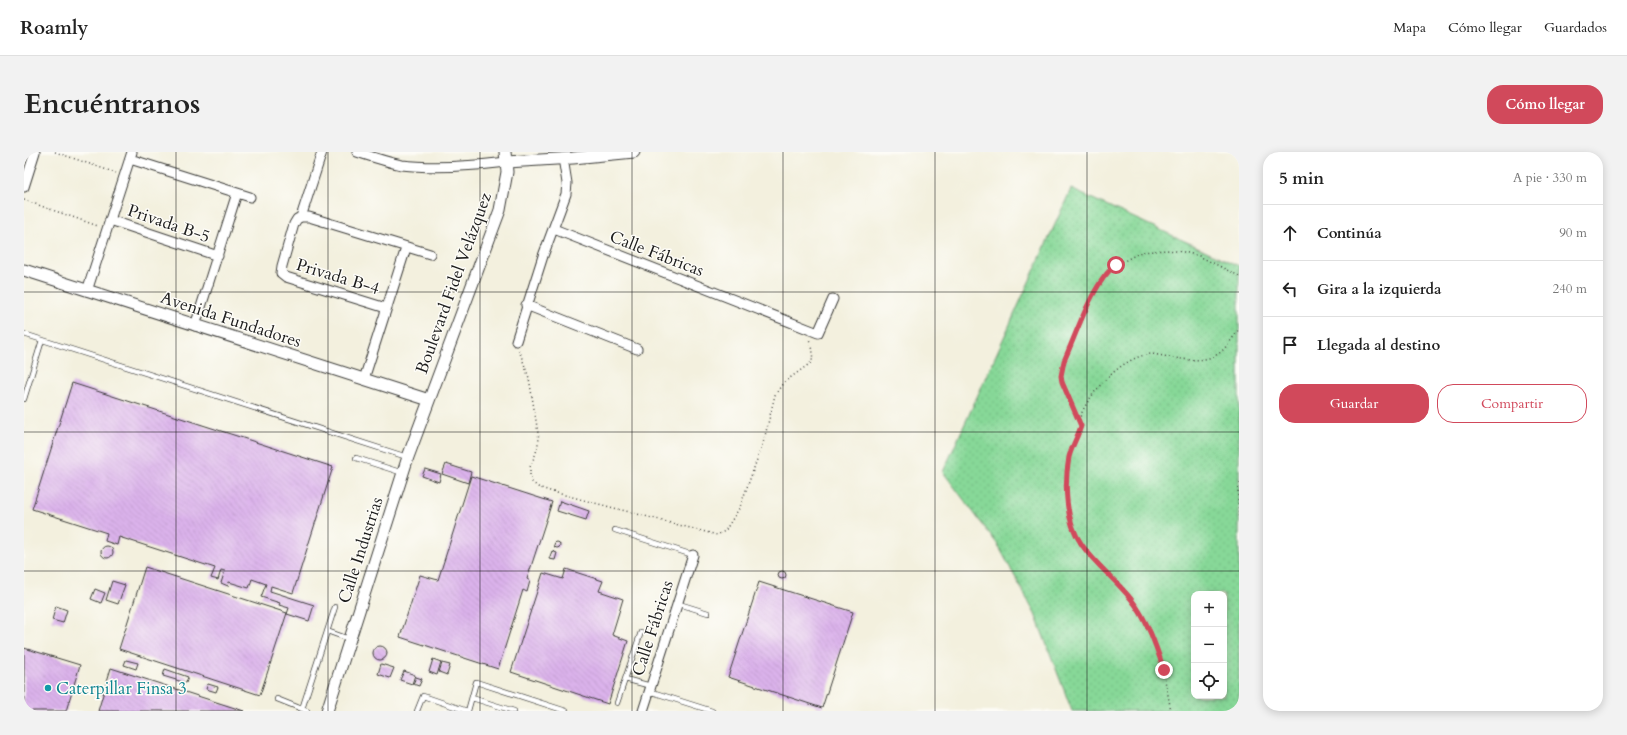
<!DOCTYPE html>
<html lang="es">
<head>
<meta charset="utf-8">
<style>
	:root { --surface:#fff; --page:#f2f2f2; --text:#222; --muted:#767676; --line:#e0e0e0; --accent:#d1495b }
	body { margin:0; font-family:Cardo,serif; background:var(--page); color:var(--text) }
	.controls { position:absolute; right:12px; bottom:12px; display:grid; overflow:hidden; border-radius:8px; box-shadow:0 2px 10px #0003 }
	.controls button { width:36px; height:36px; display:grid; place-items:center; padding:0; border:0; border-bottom:1px solid var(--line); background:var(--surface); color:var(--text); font:20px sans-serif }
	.stop { position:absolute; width:12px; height:12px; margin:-9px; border:3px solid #d1495b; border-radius:50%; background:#fff }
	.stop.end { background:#d1495b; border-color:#fff; box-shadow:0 1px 4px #0008 }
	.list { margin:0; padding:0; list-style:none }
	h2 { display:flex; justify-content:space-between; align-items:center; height:52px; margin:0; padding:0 16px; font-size:17px }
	h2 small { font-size:13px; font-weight:400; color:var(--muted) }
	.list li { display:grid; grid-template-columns:26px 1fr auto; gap:12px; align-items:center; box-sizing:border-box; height:56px; padding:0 16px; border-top:1px solid var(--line) }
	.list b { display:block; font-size:15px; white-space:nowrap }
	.list em { font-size:13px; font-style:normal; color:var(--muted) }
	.actions { display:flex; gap:8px; padding:12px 16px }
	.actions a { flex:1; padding:9px 0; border:1px solid var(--accent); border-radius:16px; text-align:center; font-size:14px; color:var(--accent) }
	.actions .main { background:var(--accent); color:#fff }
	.icon { flex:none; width:22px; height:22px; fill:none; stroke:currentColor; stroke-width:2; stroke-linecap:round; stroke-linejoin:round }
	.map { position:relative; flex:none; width:1215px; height:559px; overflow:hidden; border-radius:16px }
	header { display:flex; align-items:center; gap:24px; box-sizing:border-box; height:56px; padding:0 20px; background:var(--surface); border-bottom:1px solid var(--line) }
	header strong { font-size:19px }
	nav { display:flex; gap:22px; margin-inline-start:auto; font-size:14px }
	.intro { display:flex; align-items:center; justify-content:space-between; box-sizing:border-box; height:96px; padding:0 24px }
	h1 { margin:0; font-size:28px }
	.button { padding:10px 18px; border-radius:16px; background:var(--accent); color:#fff; font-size:14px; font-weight:700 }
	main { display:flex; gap:24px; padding:0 24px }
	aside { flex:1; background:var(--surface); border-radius:16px; box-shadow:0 2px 10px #0003 }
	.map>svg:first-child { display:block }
	.grass { fill:url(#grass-dots); stroke:#527a5a; fill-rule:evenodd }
	.building { fill:url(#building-back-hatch) }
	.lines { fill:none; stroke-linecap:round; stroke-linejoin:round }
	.service-casing { stroke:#3c3c39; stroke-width:6 }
	.minor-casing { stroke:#3c3c39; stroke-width:11 }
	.tertiary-casing { stroke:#3c3c39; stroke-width:13 }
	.path { stroke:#3c3c39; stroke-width:1.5; stroke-dasharray:1 3; stroke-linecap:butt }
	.service { stroke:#fff; stroke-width:4.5 }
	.minor { stroke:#fff; stroke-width:9 }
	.tertiary { stroke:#fff; stroke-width:11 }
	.route { stroke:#d1495b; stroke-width:5 }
	.grid { fill:none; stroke:#1c1c1c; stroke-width:1; stroke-opacity:0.55 }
	.culture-dot { fill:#0f9aa8; stroke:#fdfcf7; stroke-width:1.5 }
	.labels { text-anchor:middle; stroke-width:3; stroke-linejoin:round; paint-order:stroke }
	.street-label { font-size:17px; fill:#1c1c1c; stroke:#fdfcf7 }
	.culture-label { font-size:17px; fill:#0d838f; stroke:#fdfcf7; text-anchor:start }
</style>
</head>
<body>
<header>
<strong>Roamly</strong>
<nav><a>Mapa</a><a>Cómo llegar</a><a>Guardados</a></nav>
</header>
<div class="intro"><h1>Encuéntranos</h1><a class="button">Cómo llegar</a></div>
<main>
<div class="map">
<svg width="1215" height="559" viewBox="0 0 1215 559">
	<defs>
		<pattern id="grass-dots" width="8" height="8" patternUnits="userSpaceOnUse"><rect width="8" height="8" fill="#87d898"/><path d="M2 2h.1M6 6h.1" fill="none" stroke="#74b982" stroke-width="1.8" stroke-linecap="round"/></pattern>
		<pattern id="building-back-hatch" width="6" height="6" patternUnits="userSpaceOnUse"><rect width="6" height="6" fill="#dbb2eb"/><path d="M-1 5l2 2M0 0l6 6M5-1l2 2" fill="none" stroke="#bb98c9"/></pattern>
	</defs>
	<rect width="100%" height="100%" fill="#fdfcf7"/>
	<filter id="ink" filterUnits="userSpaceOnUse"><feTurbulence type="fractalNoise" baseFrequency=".025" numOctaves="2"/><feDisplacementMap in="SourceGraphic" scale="8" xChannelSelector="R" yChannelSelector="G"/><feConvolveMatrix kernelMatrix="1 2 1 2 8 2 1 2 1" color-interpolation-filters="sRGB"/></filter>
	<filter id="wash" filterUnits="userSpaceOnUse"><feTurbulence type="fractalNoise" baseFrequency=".012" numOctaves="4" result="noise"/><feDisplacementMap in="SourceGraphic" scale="16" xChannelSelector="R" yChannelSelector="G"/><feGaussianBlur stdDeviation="0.9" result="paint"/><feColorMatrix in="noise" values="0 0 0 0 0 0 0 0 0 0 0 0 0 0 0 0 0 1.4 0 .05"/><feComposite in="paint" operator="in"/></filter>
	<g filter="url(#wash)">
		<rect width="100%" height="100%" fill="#f3f0de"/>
		<path class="grass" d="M1047,37L1215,114V559H1048L1011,462L974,393L919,320ZM1170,442H1200V544H1170Z"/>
		<g id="blocks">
			<path class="building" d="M48,231L309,315L269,441L247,434L246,439L290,453L285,469L263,462L265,456L255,453L256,451L237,445L242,432L228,427L225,436L205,430L204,434L197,431L201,419L197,418L194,428L187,426L191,416L95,385L93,393L81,389L83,381L8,357Z
				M422,312L447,320L444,331L418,322Z
				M401,317L417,322L415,330L398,324Z
				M447,324L528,350L503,427L506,429L503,440L499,438L474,517L376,485L396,423L414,428Z
				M536,349L565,359L562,368L533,359Z
				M530 393a3 3 0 1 1 6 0a3 3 0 1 1-6 0Z
				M77 400a6 6 0 1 1 12 0a6 6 0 1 1-12 0Z
				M528,399L533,401L531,408L525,407Z
				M121,415L263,461L236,543L95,497Z
				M542,417L579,429L575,439L599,447L588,483L604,489L584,552L487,520L519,421L539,427Z
				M754 423a4 4 0 1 1 8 0a4 4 0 1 1-8 0Z
				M88,429L101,433L94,452L82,448Z
				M735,430L829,460L798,556L704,525Z
				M71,437L81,441L77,451L67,447Z
				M32,454L43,458L39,471L28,468Z
				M349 501a7 7 0 1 1 14 0a7 7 0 1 1-14 0Z
				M0,496L56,513L42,559H0Z
				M409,507L417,510L413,523L405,520Z
				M102,508L114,511L112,517L100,513Z
				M418,511L426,513L423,523L415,520Z
				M357,512L370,516L366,526L354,522Z
				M87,516L220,559H74Z
				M141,517L164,525L162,531L139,524Z
				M380,519L391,523L388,532L376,528Z
				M392,525L398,527L395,534L389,532Z
				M184,532L194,535L192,540L182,537Z"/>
		</g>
	</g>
	<g filter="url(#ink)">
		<use href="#blocks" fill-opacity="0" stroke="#3c3c39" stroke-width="1"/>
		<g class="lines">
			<defs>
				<path id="service" d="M0,182L383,305
					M0,247L18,188
					M332,306L379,321
					M591,378L669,403
					M652,451L684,461
					M303,479L325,487
					M601,527L627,534
					M625,539L688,559
					M448,546L490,559
					M253,547L283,559
					M593,551L617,480
					M278,557L311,455
					M393,559L399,544L443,559
					M444,559L452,530L542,559"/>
				<path id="minor" d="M298,0L277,65L273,67L270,72L258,114L257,121L262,125L362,156
					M333,0C348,5 363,10 378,13C412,17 449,14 483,10
					M106,7L226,45
					M0,35L11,0
					M277,65H285L406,102
					M86,68L194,104
					M530,77L794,181L809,147
					M63,139L108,0
					M502,153L613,197
					M171,174L213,41
					M492,189L519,104L542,42L543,31L539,6
					M340,227L382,96
					M619,559L669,403"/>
				<path id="tertiary" d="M483,10L549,6L610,0
					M0,118L405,248
					M303,559L384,305L476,58L483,20L481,0"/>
			</defs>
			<use href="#service" class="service-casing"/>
			<use href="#minor" class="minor-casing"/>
			<use href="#tertiary" class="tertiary-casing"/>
			<path class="path" d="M31,0L92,21
				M0,48L74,74
				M495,198L505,226L515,287L512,301L506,315V323L508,330L514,335L529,340L693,383L701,379L716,355L740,288L751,243L759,231L788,210L789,198L785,187
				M1055,268C1063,242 1099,203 1128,202C1149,205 1180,215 1198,199C1204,193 1210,184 1215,177
				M1215,331L1214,339L1215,366
				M1147,559C1140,521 1132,480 1108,448C1094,428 1073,413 1058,394C1042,372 1039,328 1046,302C1049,292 1054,283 1057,274L1038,229L1037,224L1040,209L1067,146L1085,117L1117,100L1143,98L1160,100L1175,104L1215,124"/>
			<use href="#service" class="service"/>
			<use href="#minor" class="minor"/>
			<use href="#tertiary" class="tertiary"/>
		</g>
	</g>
	<g class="lines" filter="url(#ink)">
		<path class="route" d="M1092,113C1069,129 1052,183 1040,209L1037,224L1038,230L1057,274C1054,284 1048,294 1045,305C1040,333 1041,369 1058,393C1072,413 1092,428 1107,447C1123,467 1132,494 1140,518"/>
	</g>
	<path class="grid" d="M152,0V559M304,0V559M456,0V559M608,0V559M759,0V559M911,0V559M1063,0V559M0,140H1215M0,280H1215M0,419H1215"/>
	<circle class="culture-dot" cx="24" cy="536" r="4"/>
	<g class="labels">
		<g class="street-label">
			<text transform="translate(145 71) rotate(19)" y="6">Privada B-5</text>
			<text transform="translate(633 101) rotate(21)" y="6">Calle Fábricas</text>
			<text transform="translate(314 124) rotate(17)" y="6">Privada B-4</text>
			<text transform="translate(429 131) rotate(-70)" y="6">Boulevard Fidel Velázquez</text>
			<text transform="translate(207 167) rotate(18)" y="6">Avenida Fundadores</text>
			<text transform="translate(336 398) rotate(-72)" y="6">Calle Industrias</text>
			<text transform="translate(628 476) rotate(-72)" y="6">Calle Fábricas</text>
		</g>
		<g class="culture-label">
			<text x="32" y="542">Caterpillar Finsa 3</text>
		</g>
	</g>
</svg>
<div class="controls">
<button>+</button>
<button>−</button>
<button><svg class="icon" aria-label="locate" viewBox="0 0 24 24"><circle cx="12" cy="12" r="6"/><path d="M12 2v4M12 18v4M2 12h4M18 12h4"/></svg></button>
</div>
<div class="stop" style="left:1092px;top:113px"></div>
<div class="stop end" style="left:1140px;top:518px"></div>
</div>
<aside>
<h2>5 min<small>A pie · 330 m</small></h2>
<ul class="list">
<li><svg class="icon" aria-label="ahead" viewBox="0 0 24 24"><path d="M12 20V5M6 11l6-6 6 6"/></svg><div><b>Continúa</b></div><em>90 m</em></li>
<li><svg class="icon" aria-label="left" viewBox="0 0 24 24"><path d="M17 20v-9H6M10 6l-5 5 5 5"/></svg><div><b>Gira a la izquierda</b></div><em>240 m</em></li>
<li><svg class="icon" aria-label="arrive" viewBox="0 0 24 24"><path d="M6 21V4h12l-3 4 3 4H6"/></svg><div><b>Llegada al destino</b></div></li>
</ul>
<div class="actions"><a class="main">Guardar</a><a>Compartir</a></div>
</aside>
</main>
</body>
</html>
